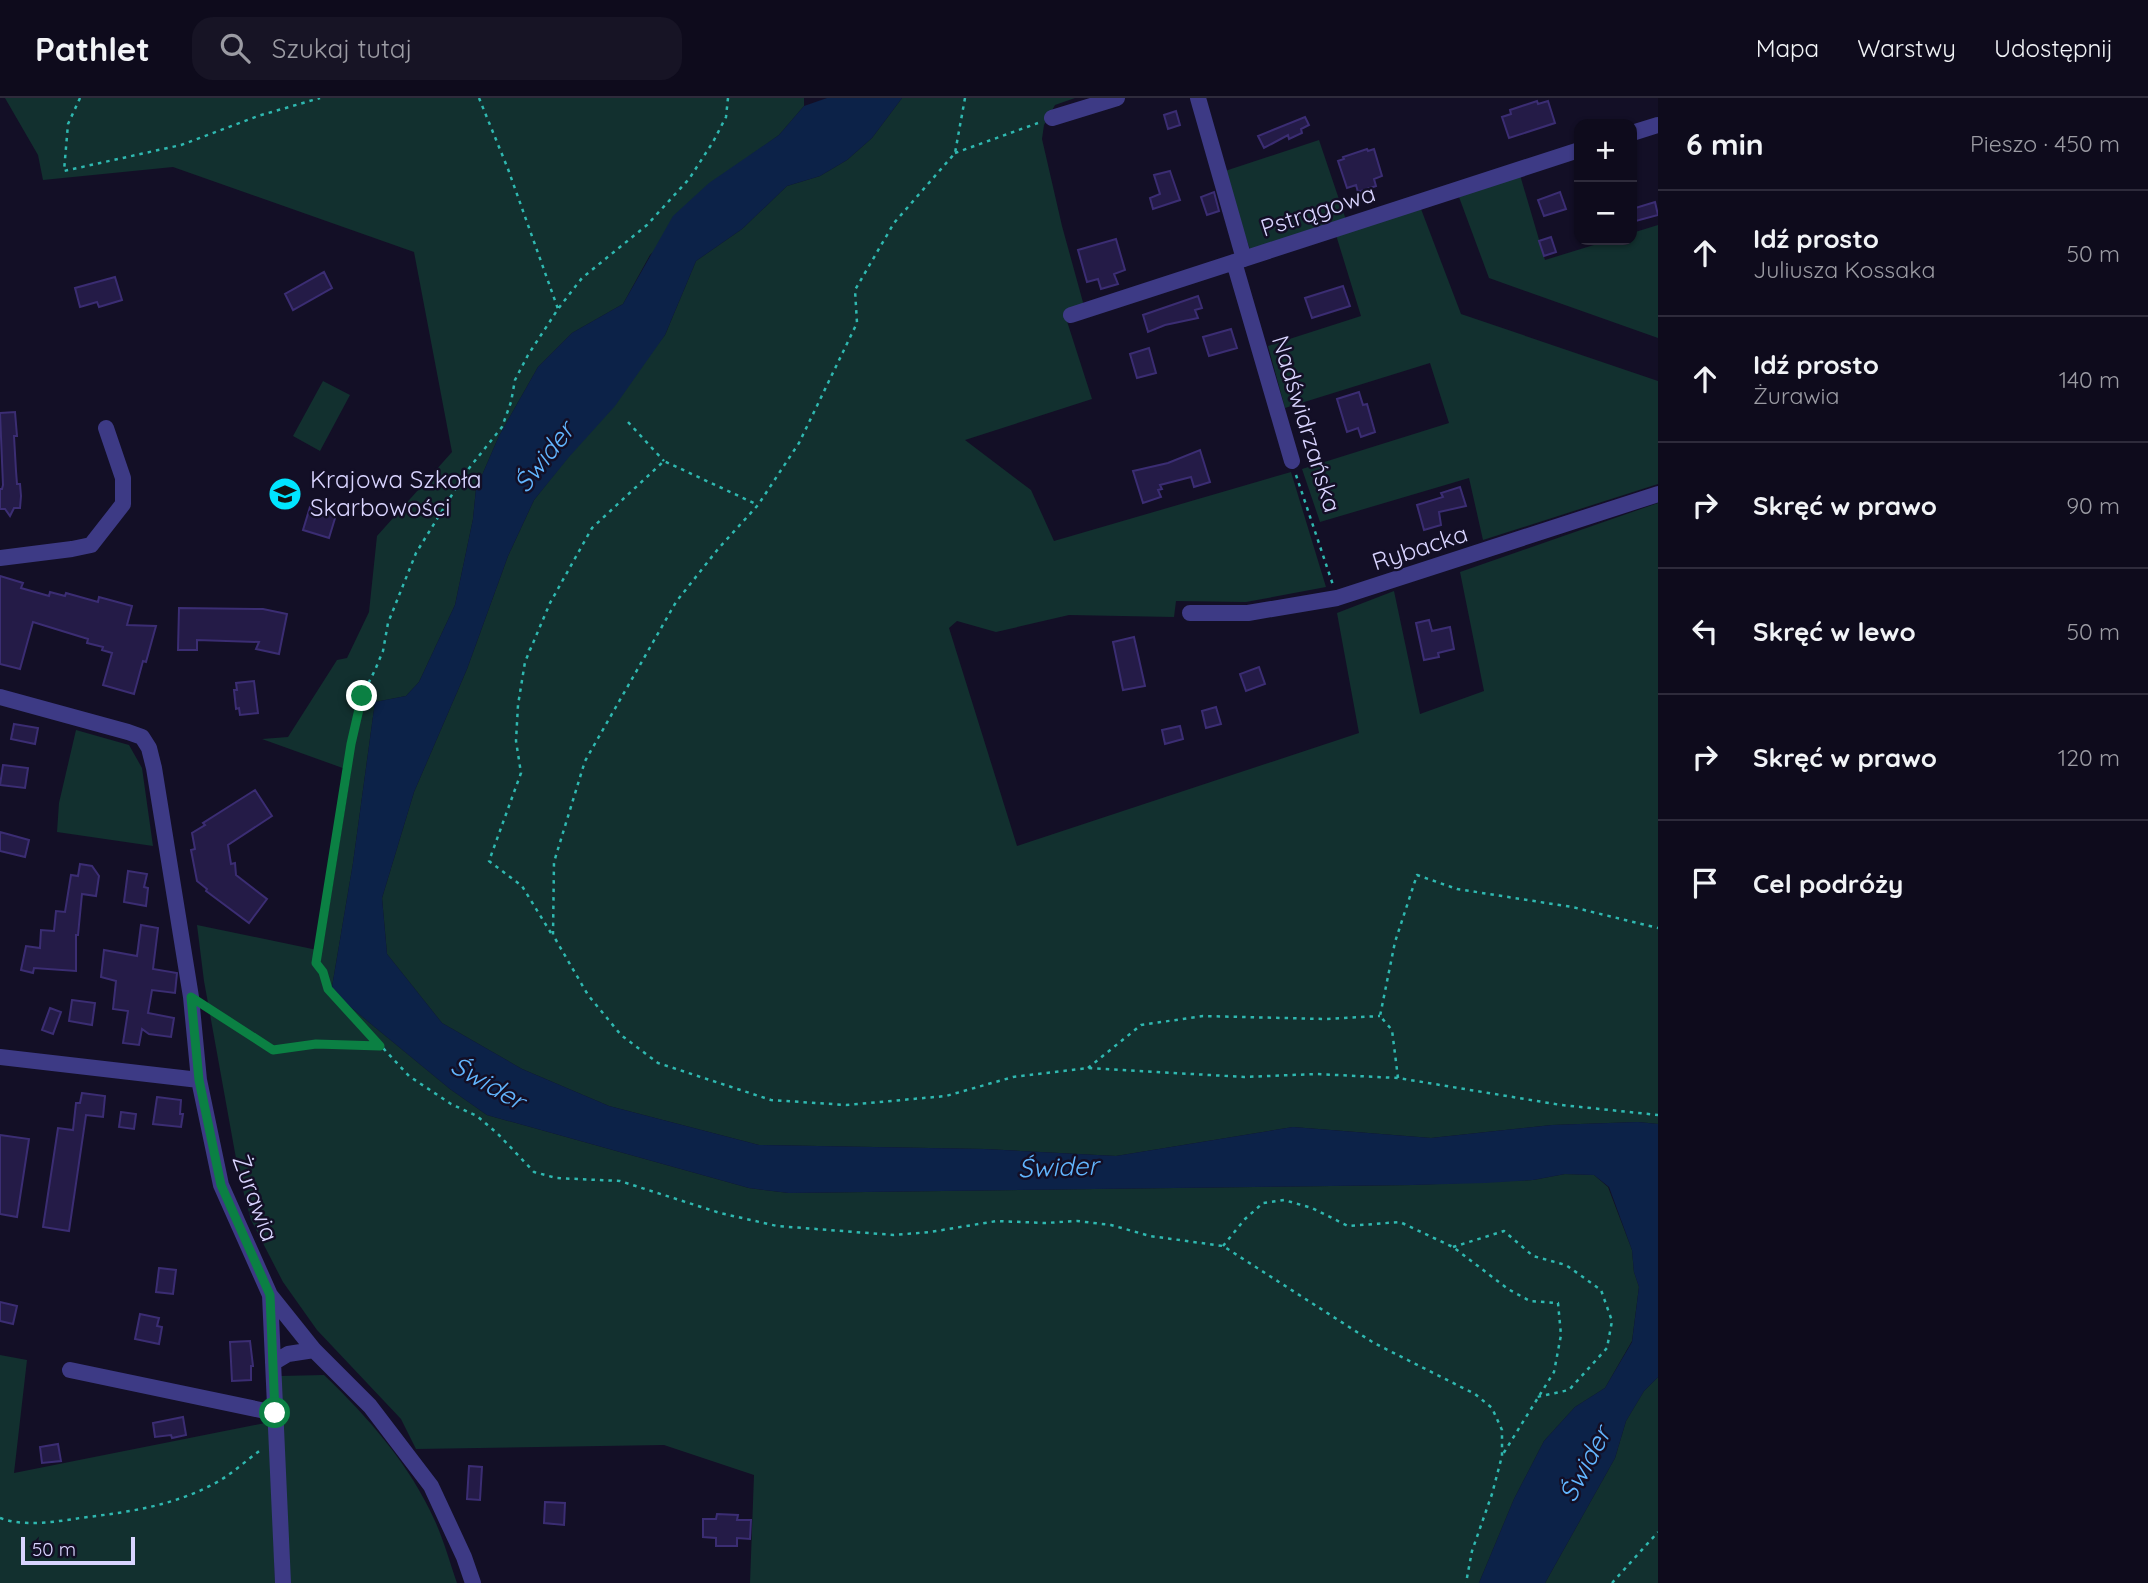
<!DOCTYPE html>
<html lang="pl">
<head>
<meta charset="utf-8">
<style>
	:root { --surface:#0e0b1c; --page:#171425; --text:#f1f3f6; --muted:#9b9ba3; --line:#2e2b3b }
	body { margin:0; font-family:Quicksand,sans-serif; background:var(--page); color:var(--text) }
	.controls { position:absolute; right:21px; top:21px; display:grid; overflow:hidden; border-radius:14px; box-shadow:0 2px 5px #0004 }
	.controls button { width:63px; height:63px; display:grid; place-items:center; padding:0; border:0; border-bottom:2px solid var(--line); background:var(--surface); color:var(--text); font:35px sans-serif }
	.scale { position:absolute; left:21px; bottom:18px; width:114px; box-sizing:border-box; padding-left:7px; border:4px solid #d9d4ff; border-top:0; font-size:19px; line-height:24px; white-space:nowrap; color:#d9d4ff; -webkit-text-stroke:5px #130f26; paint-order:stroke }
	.stop { position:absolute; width:21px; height:21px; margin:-16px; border:5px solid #0b8043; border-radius:50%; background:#fff }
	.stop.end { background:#0b8043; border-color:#fff; box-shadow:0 2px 7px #0008 }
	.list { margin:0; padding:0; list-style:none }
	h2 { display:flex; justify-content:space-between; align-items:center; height:91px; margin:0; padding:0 28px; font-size:30px }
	h2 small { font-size:23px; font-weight:400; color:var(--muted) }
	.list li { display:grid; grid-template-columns:46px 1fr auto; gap:21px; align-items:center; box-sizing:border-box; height:126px; padding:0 28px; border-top:2px solid var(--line) }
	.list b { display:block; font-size:26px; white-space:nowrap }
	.list p { margin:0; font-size:23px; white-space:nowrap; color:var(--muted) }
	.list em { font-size:23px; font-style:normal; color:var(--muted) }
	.icon { flex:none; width:38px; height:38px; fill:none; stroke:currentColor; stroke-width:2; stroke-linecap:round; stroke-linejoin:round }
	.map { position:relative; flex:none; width:1658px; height:1485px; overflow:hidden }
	header { display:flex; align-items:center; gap:42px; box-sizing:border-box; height:98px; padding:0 35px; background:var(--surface); border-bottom:2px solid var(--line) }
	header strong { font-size:33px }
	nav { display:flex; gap:38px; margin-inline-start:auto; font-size:24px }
	.search { width:490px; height:63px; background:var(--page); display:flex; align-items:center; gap:18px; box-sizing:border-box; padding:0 24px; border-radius:21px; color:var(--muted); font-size:26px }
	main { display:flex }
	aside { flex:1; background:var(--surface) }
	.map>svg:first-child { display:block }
	.green { fill:#12302f }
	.water { fill:#0c2248 }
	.building { fill:#241b47; stroke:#3b2d73; stroke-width:2 }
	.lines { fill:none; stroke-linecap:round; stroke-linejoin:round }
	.path { stroke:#2fb8b0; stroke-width:2.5; stroke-dasharray:3.5 5; stroke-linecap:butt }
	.minor { stroke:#3d3a85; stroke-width:16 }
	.route { stroke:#0b8043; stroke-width:9 }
	.labels { text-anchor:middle; stroke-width:5; stroke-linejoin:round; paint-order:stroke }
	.street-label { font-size:24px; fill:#d9d4ff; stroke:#130f26 }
	.poi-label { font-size:24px; fill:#d9d4ff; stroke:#130f26; text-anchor:start }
	.water-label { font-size:26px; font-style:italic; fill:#62b6ff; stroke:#130f26 }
</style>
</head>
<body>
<header>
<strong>Pathlet</strong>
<div class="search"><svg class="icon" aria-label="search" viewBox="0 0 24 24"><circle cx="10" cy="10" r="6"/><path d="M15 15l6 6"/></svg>Szukaj tutaj</div>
<nav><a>Mapa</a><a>Warstwy</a><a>Udostępnij</a></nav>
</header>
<main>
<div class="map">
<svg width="1658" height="1485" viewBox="0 0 1658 1485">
	<rect width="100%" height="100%" fill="#130f26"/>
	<path class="green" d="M5,0H804V8L779,37L751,57L650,157L623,206L572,235L538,269L499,338L476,391L473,421L455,507L419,584L406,598L375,604L353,765L332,889L348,907L450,991L487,1017L749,1090L789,1095L1413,1087L1533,1082L1565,1076L1594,1077L1608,1089L1632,1152L1634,1174L1639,1189L1632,1243L1605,1290L1575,1309L1544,1343L1514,1401L1479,1485H750L754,1377L664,1347L416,1351L401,1321L317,1232L283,1184L251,1122L239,1077L204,883L197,827L322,853L351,673L262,641L288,639L337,562L347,560L369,514L377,438L452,354L414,154L173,69L43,82L38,57Z
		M902,0H1075L1055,7L1044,27L1042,41L1062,128L1084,208L1064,214L1092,301L965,342L1031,392L1054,443L1291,374L1326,489L1246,504L1176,503L1174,519L1069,517L996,534L957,523L949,530L1017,748L1359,635L1337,515L1394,493L1420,616L1484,593L1460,474L1658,405V1026L1638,1024L1552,1027L1431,1040L1293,1029L1116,1058L984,1051L759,1047L609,1008L522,971L442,925L387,856L382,800L414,694L467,571L508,458L534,402L665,237L696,163L742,131L787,88L820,78L847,62L872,40Z
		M1319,42L1346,122L1251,154L1222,74Z
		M1520,77L1545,162L1610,142H1632V135L1658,127V240L1489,180L1459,99Z
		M1421,111L1461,216L1658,283V386L1483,442L1469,380L1320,424L1302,371L1449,325L1430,265L1285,310L1268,248L1361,218L1336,137Z
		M323,283L350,297L320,353L293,338Z
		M76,632L129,647L142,670L153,748L57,734L59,705Z
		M0,1257L27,1262L14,1375L270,1324L275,1485H0Z
		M324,1277C369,1320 410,1367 435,1423C444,1443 450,1465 457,1485H290L280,1278Z
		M1658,1279V1485H1545L1615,1360L1626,1323L1644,1293Z"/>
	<path class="water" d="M827,0H902L872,40L847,62L820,78L787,88L742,131L696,163L665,237L615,308L569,359L534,402L508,458L467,571L414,694L382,800L387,856L442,925L522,971L609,1008L759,1047L984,1051L1116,1058L1293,1029L1431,1040L1552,1027L1638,1024L1658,1026V1279L1644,1293L1626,1323L1615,1360L1545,1485H1479L1514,1401L1544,1343L1575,1309L1605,1290L1632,1244L1639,1189L1634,1174L1632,1152L1609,1089L1594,1077L1565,1076L1533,1082L1485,1085L1413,1087L789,1095L749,1090L487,1017L450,991L348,907L332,889L353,765L375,604L406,598L419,584L455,507L473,421L476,391L499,338L538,269L572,235L623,206L673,118L709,85L779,37L804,8Z"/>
	<path class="building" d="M1537,3L1538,6L1548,3L1555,25L1509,40L1502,19L1511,16L1510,12Z
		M1176,13L1180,27L1168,31L1164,17Z
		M1305,19L1309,27L1301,31L1302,35L1289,41L1288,37L1264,50L1258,38Z
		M1367,51L1368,53L1374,51L1382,78L1374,81L1376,88L1358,94L1356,87L1347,90L1338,63L1344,61L1343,59Z
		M1170,73L1180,102L1153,111L1150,100L1160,96L1154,77Z
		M1214,94L1219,113L1207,117L1201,99Z
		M1560,94L1566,111L1544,118L1538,102Z
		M1655,104L1658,117L1632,124V111Z
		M1551,139L1556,154L1544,158L1539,143Z
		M1116,141L1125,172L1114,176L1118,186L1101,191L1098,181L1087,184L1078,152Z
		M324,174L332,190L293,212L285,196Z
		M115,179L122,202L99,209L97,204L80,209L75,190Z
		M1343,188L1350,208L1312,220L1305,200Z
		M1198,198L1202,210L1195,212L1198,220L1165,227L1148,234L1143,217Z
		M1231,231L1237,250L1209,258L1203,239Z
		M1149,250L1156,275L1137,280L1130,256Z
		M1359,294L1363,307L1367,306L1375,334L1361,339L1358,330L1347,334L1337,301Z
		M15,314L17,338H14L16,373L17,386H20L21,398L20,410H14L10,418L5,411H0V391H2L3,387L0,315Z
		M1200,352L1210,384L1194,389L1191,379L1160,387L1162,391L1158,392L1161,399L1143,405L1133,373L1168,365Z
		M1460,389L1466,408L1439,414L1441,427L1424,432L1417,407L1443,399L1441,395Z
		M310,409L336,417L329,440L303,432Z
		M0,478L23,485L21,490L49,498L50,494L65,498L66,495L98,504L99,499L132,508L127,527L156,528L146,564L143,563L134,596L103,587L112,555L102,552L103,549L87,545L88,541L33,524L20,571L0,566Z
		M179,510L263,511L287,516L279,556L256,551L259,544L197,542V552H178Z
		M1429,522L1432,533L1450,529L1454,551L1438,555L1439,559L1424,562L1416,525Z
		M1134,539L1145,588L1123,592L1113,544Z
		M1259,569L1265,586L1246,593L1240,576Z
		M254,583L258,615L240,617L239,610L236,611L234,592H237L236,585Z
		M1216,609L1221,626L1206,630L1202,613Z
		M14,626L38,630L35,646L11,641Z
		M1180,628L1183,641L1165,646L1162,632Z
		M3,667L28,670L25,690L0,687Z
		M255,692L272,718L228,747L231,766L235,765L236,777L267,801L249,825L206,793L207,791L197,783L191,752L195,751L192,735L205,727L203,725Z
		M0,734L29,742L25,759L0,753Z
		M80,766L92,768L99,778L96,798L82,796L78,837H76V873L34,870L33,875L21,872L26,848L40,850L41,832L54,833L56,813L65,814L71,777L78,778Z
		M128,773L147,776L144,789L148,790L146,808L124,804Z
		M141,827L158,830L153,871L177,875L175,895L152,892L148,915L174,920L171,939L149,936L142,931L139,947L123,945L128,913L113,911L116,883L101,879L104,852L137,858Z
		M72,902L95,905L92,927L69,923Z
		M50,910L61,914L53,936L42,932Z
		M82,995L105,998L103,1019L86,1017L69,1133L43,1129L58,1030L73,1032L76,1005H80Z
		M157,999L181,1002L180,1016H183L181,1029L153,1026Z
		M121,1014L136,1016L134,1031L119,1029Z
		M0,1037L29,1041L17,1119L0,1116Z
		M159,1170L176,1172L173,1196L156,1194Z
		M0,1204L17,1208L13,1226L0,1223Z
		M140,1216L159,1220L157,1228L162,1229L159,1246L135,1241Z
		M250,1243L253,1268H251V1282L232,1283L230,1244Z
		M183,1319L186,1337L172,1340L171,1337L155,1339L153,1325Z
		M58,1346L61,1363L42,1365L40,1349Z
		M469,1368L482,1369L480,1402L467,1401Z
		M545,1404L565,1405L564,1427L544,1425Z
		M717,1416L738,1417L737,1422H751L750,1441L737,1440V1448H716V1440L703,1439V1421H716Z"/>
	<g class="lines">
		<path class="path" d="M80,0L68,26L64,73L181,47L258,18L320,0
			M479,0L508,71L558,211
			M728,0L726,19L713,44L689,81L647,127L582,180L558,211L528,257L515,282L511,304L502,329L466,374L416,455L388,525L383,553L375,572L362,598L351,646L316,865L323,874L328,891L409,978L451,1006L477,1018L498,1036L534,1074L556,1080L620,1083L720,1115L777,1128L894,1137L930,1134L997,1123L1045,1125L1077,1123L1111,1127L1150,1138L1223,1148L1374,1245L1475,1296L1492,1310L1502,1332V1358L1492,1396L1472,1453L1466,1485
			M965,0L955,55L894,125L855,192L857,225L799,345L758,407L718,451L676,504L585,663L554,764L553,837L588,897L621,937L658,965L771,1002L846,1007L946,998L1013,979L1088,970L1244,979L1317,976L1398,980L1561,1007L1658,1017
			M955,55L1038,25
			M628,324L664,363
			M1296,377L1333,487
			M551,835L522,788L489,763L521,675L516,643L518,607L525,564L550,505L592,430L664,363L758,407
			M208,911L273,952L316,946L380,948
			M1088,970L1141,927L1203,918L1325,921L1380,918
			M1398,980L1392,932L1380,918L1395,844L1417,777L1457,791L1572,809L1658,830
			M1223,1148L1245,1121L1263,1105L1284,1102L1312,1110L1348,1128L1400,1124L1453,1149L1508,1191L1530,1203L1558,1205L1561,1237L1554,1274L1503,1356
			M1453,1149L1504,1133L1533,1158L1566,1167L1601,1192L1612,1223L1607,1250L1569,1292L1537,1299
			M0,1420C25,1429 54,1424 80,1420C129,1414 175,1408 219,1383C234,1374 248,1361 262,1351
			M1612,1485L1658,1434"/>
		<path class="minor" d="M1198,0L1244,161
			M1052,20L1117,0
			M1632,35L1658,27
			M1234,164L1292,363
			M1071,217L1579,52
			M0,460L72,451L91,447L123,406V380L106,330
			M1190,515H1248L1337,500L1658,396
			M0,599L128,634L142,639L149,650L154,670L191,899L199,982L221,1087L270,1197L314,1252L370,1308L431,1388L464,1459L473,1485
			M0,959L199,982
			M270,1197L283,1485
			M273,1265L288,1256L314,1252
			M70,1272L275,1315"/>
	</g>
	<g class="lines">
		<path class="route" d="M275,1315L270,1197L221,1087L199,982L191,899L273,952L316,946L380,948L328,891L323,874L316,865L351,646L362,598"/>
	</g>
	<defs>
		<symbol id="university-disc" viewBox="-11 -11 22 22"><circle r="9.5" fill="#00e5ff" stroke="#130f26"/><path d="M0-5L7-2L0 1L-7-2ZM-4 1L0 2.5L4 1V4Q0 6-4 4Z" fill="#111"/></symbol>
	</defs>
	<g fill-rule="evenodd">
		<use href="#university-disc" x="266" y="377" width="38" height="38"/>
	</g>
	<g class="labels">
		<g class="street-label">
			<text transform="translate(1318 113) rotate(-18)" y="8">Pstrągowa</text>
			<text transform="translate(1306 326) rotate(73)" y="8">Nadświdrzańska</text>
			<text transform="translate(1420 450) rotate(-18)" y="8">Rybacka</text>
			<text transform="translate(255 1100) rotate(70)" y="8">Żurawia</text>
		</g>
		<g class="poi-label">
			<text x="310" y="390">Krajowa Szkoła<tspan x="310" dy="28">Skarbowości</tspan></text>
		</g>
		<g class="water-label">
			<text transform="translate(544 359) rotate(-52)" y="9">Świder</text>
			<text transform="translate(488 985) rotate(30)" y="9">Świder</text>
			<text transform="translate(1058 1069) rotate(-2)" y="9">Świder</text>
			<text transform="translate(1585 1366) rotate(-62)" y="9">Świder</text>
		</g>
	</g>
</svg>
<div class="controls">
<button>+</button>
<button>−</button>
</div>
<div class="scale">50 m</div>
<div class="stop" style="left:275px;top:1315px"></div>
<div class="stop end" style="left:362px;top:598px"></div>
</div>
<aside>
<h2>6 min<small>Pieszo · 450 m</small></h2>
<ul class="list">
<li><svg class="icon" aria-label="ahead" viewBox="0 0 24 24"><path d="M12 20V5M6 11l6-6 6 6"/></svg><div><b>Idź prosto</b><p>Juliusza Kossaka</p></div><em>50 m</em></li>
<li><svg class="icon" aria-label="ahead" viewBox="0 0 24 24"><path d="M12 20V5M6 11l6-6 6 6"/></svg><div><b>Idź prosto</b><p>Żurawia</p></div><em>140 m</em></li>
<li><svg class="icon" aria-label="right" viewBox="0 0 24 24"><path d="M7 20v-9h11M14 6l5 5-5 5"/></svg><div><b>Skręć w prawo</b></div><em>90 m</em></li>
<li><svg class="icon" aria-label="left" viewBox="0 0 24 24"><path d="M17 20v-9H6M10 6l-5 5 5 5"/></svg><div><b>Skręć w lewo</b></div><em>50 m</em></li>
<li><svg class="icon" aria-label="right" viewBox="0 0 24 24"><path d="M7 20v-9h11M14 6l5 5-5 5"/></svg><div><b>Skręć w prawo</b></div><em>120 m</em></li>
<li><svg class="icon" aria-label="arrive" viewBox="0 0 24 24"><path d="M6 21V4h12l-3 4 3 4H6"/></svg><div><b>Cel podróży</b></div></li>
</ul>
</aside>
</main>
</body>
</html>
